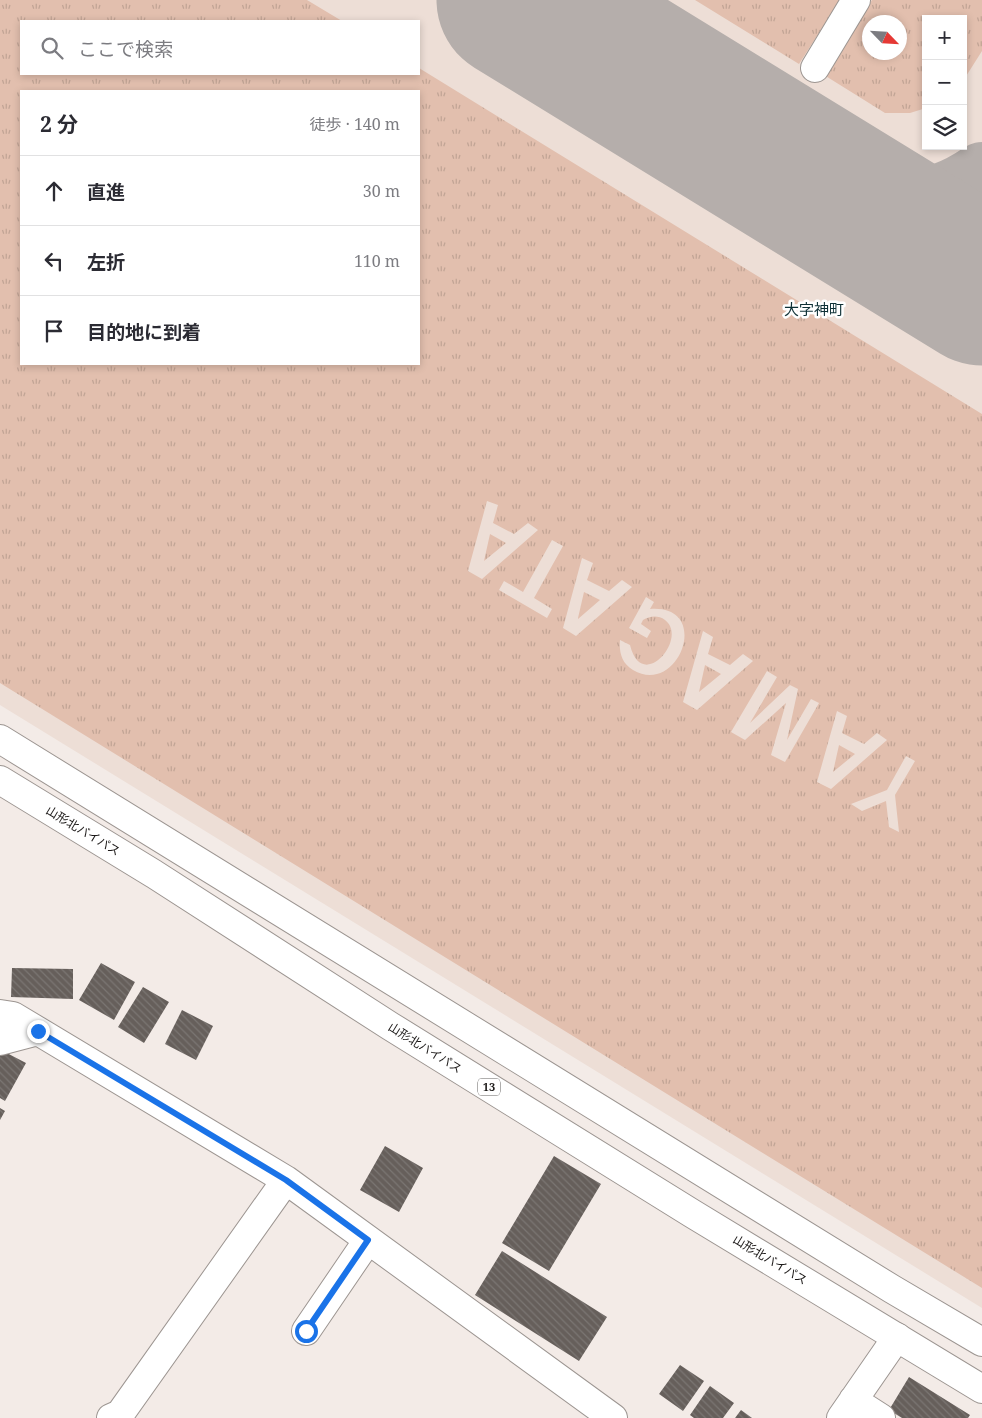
<!DOCTYPE html>
<html lang="ja">
<head>
<meta charset="utf-8">
<style>
	:root { --surface:#fff; --page:#f7f7f7; --text:#2b2b33; --muted:#7c7c81; --line:#e1e1e2 }
	body { margin:0; font-family:"Noto Serif","Noto Sans JP",serif; background:var(--page); color:var(--text) }
	.controls { position:absolute; right:15px; top:15px; display:grid; overflow:hidden; border-radius:0px; box-shadow:0 2px 8px #0003 }
	.controls button { width:45px; height:45px; display:grid; place-items:center; padding:0; border:0; border-bottom:1px solid var(--line); background:var(--surface); color:var(--text); font:25px sans-serif }
	.compass { position:absolute; left:862px; top:15px; width:45px; height:45px; border-radius:50%; background:var(--surface); box-shadow:0 2px 8px #0003; rotate:115deg }
	.stop { position:absolute; width:15px; height:15px; margin:-11px; border:4px solid #1a73e8; border-radius:50%; background:#fff }
	.stop.end { background:#1a73e8; border-color:#fff; box-shadow:0 1px 5px #0008 }
	.list { margin:0; padding:0; list-style:none }
	h2 { display:flex; justify-content:space-between; align-items:center; height:65px; margin:0; padding:0 20px; font-size:21px }
	h2 small { font-size:16px; font-weight:400; color:var(--muted) }
	.list li { display:grid; grid-template-columns:32px 1fr auto; gap:15px; align-items:center; box-sizing:border-box; height:70px; padding:0 20px; border-top:1px solid var(--line) }
	.list b { display:block; font-size:19px; white-space:nowrap }
	.list em { font-size:16px; font-style:normal; color:var(--muted) }
	.icon { flex:none; width:28px; height:28px; fill:none; stroke:currentColor; stroke-width:2; stroke-linecap:round; stroke-linejoin:round }
	.map { position:relative; flex:none; width:982px; height:1418px; overflow:hidden }
	.search { position:absolute; background:var(--surface); box-shadow:0 2px 8px #0003; left:20px; top:20px; width:400px; height:55px; display:flex; align-items:center; gap:12px; box-sizing:border-box; padding:0 18px; border-radius:0px; color:var(--muted); font-size:19px }
	.panel { position:absolute; background:var(--surface); box-shadow:0 2px 8px #0003; left:20px; top:90px; width:400px; height:275px; border-radius:0px }
	.map>svg:first-child { display:block }
	.built { fill:#edded6; fill-rule:evenodd }
	.grass { fill:url(#grass-tufts); fill-rule:evenodd }
	.lines { fill:none; stroke-linecap:round; stroke-linejoin:round }
	.taxiway { stroke:#b5aeab; stroke-width:64 }
	.runway { stroke:#b5aeab; stroke-width:159 }
	.building { fill:url(#building-back-hatch) }
	.minor-casing { stroke:#9c9591; stroke-width:30 }
	.highway-casing { stroke:#9c9591; stroke-width:30 }
	.minor { stroke:#fff; stroke-width:28 }
	.highway { stroke:#fff; stroke-width:28 }
	.route { stroke:#1a73e8; stroke-width:6 }
	.labels { text-anchor:middle; stroke-width:5; stroke-linejoin:round; paint-order:stroke }
	.shield { fill:#fff; stroke:#605e5d; stroke-width:1 }
	.shield-label { font-size:11px; font-weight:bold; fill:#1c1918 }
	.street-label { font-size:12px; fill:#1c1918; stroke:#fff }
	.quarter-label { font-size:15px; fill:#0e3036; stroke:#fff }
</style>
</head>
<body>
<div class="map">
<svg width="982" height="1418" viewBox="0 0 982 1418">
	<defs>
		<pattern id="grass-tufts" width="24" height="20" patternUnits="userSpaceOnUse" patternTransform="scale(1.25)"><rect width="24" height="20" fill="#e2bfae"/><path d="M3 7l-1-3M5 7V3M7 7l1-3M15 17l-1-3M17 17v-4M19 17l1-3" fill="none" stroke="#c1a495"/></pattern>
		<pattern id="building-back-hatch" width="6" height="6" patternUnits="userSpaceOnUse" patternTransform="scale(1.25)"><rect width="6" height="6" fill="#665f5b"/><path d="M-1 5l2 2M0 0l6 6M5-1l2 2" fill="none" stroke="#7b7673"/></pattern>
	</defs>
	<rect width="100%" height="100%" fill="#f3ebe7"/>
	<path class="built" d="M0,0H982V1308L0,705ZM926,19H963V146H926ZM21,21H419V74H21ZM870,22H900V52H870ZM21,91H419V364H21Z"/>
	<path class="grass" d="M0,0H307L342,21H21V74H419V68L982,414V1288L0,683ZM419,91V364H21V91ZM487,501L498,505L493,523L514,534L528,523L538,530L482,579L468,571ZM552,540L563,546L534,598L552,609L547,618L499,590L504,581L523,592ZM582,558L593,563L587,580L609,591L622,580L632,587L576,636L563,628ZM646,597L654,602L650,609C713,604 679,697 633,670C621,663 619,651 620,640L630,645C642,694 689,638 665,620C658,615 650,616 643,620L641,624L651,631L647,638L629,628ZM703,631L713,637L708,654L730,665L743,654L753,661L697,710L683,702ZM767,671L777,677L750,723L790,685L798,689L787,740L811,699L819,703L785,762L771,755L786,703L745,740L731,732ZM837,711L847,716L842,733L864,744L877,733L887,740L831,789L817,782ZM906,756L915,761L895,795L899,832L889,827L886,801L862,811L851,804L887,790Z
		M695,0H840L799,64Z
		M872,0H982V51L963,81V19H926V108L910,113H885L824,75ZM870,22H900V52H870Z
		M490,534L506,543L484,561Z
		M584,592L600,600L578,619V618Z
		M705,665L721,674L699,692Z
		M839,745L855,754L833,772Z"/>
	<g class="lines">
		<path class="taxiway" d="M816,184C879,205 923,215 982,174"/>
		<path class="runway" d="M516,0L982,286"/>
	</g>
	<path class="building" d="M101,963L135,982L114,1020L79,1000Z
		M12,968L73,969V999L11,997Z
		M143,987L169,1002L144,1043L118,1027Z
		M182,1010L213,1026L196,1060L165,1044Z
		M3,1051L26,1063L5,1101L0,1098V1056Z
		M0,1108L5,1111L0,1120Z
		M385,1146L423,1168L399,1212L360,1190Z
		M554,1156L601,1184L549,1271L502,1243Z
		M502,1251L607,1317L579,1361L475,1295Z
		M680,1365L704,1381L683,1411L659,1394Z
		M909,1377L970,1415L968,1418H902L889,1410Z
		M710,1386L734,1403L723,1418H694L690,1415Z
		M741,1410L752,1418H735Z"/>
	<g class="lines">
		<defs>
			<path id="minor" d="M815,68L856,0
				M0,1014L13,1016L286,1180L120,1414L111,1418
				M0,1041L38,1031
				M286,1180L613,1418
				M306,1331L368,1240
				M853,1400L881,1418
				M841,1418L897,1337"/>
			<path id="highway" d="M0,739L892,1289L982,1342
				M0,780L154,874L390,1026L693,1214L982,1389"/>
		</defs>
		<use href="#minor" class="minor-casing"/>
		<use href="#highway" class="highway-casing"/>
		<use href="#minor" class="minor"/>
		<use href="#highway" class="highway"/>
	</g>
	<g class="lines">
		<path class="route" d="M38,1031L286,1180L368,1240L306,1331"/>
	</g>
	<g class="labels">
		<rect class="shield" x="478" y="1078.5" width="22" height="17" rx="4"/>
		<g class="shield-label">
			<text x="489" y="1091">13</text>
		</g>
		<g class="street-label">
			<text transform="translate(83 831) rotate(31)" y="4">山形北バイパス</text>
			<text transform="translate(425 1048) rotate(32)" y="4">山形北バイパス</text>
			<text transform="translate(770 1260) rotate(31)" y="4">山形北バイパス</text>
		</g>
		<g class="quarter-label">
			<text x="814" y="315">大字神町</text>
		</g>
	</g>
</svg>
<div class="controls">
<button>+</button>
<button>−</button>
<button><svg class="icon" aria-label="layers" viewBox="0 0 24 24"><path d="M12 4l9 5-9 5-9-5zM3 14l9 5 9-5"/></svg></button>
</div>
<svg class="compass" viewBox="-18 -18 36 36"><path d="M0-13l5 13h-10z" fill="#e53935"/><path d="M0 13l5-13h-10z" fill="#7c7c81"/></svg>
<div class="stop" style="left:306px;top:1331px"></div>
<div class="stop end" style="left:38px;top:1031px"></div>
<div class="search"><svg class="icon" aria-label="search" viewBox="0 0 24 24"><circle cx="10" cy="10" r="6"/><path d="M15 15l6 6"/></svg>ここで検索</div>
<section class="panel">
<h2>2 分<small>徒歩 · 140 m</small></h2>
<ul class="list">
<li><svg class="icon" aria-label="ahead" viewBox="0 0 24 24"><path d="M12 20V5M6 11l6-6 6 6"/></svg><div><b>直進</b></div><em>30 m</em></li>
<li><svg class="icon" aria-label="left" viewBox="0 0 24 24"><path d="M17 20v-9H6M10 6l-5 5 5 5"/></svg><div><b>左折</b></div><em>110 m</em></li>
<li><svg class="icon" aria-label="arrive" viewBox="0 0 24 24"><path d="M6 21V4h12l-3 4 3 4H6"/></svg><div><b>目的地に到着</b></div></li>
</ul>
</section>
</div>
</body>
</html>
